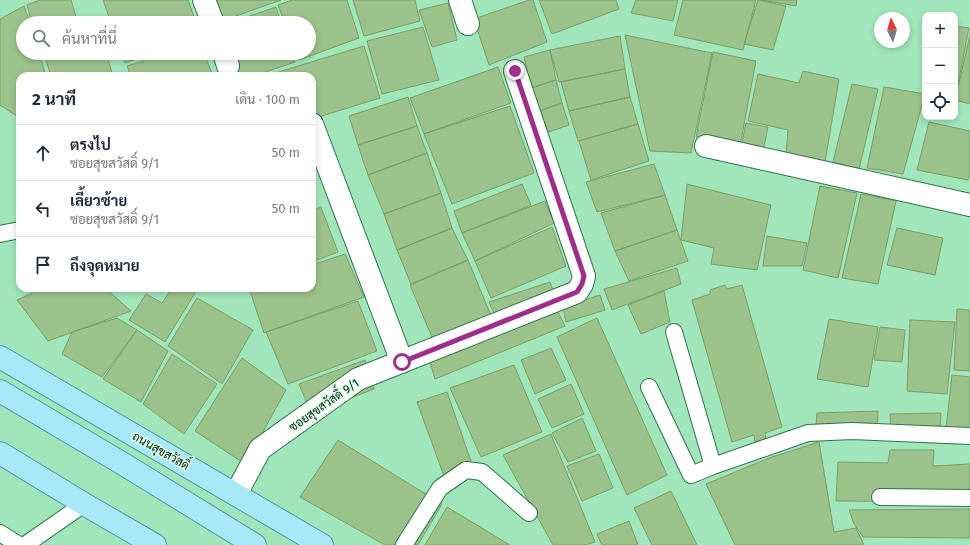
<!DOCTYPE html>
<html lang="th">
<head>
<meta charset="utf-8">
<style>
	:root { --surface:#fff; --page:#f2f2f3; --text:#1f2937; --muted:#747a83; --line:#e0e1e3 }
	body { margin:0; font-family:"Fira Sans",Sarabun,sans-serif; background:var(--page); color:var(--text) }
	.controls { position:absolute; right:12px; top:12px; display:grid; overflow:hidden; border-radius:8px; box-shadow:0 2px 6px #0003 }
	.controls button { width:36px; height:36px; display:grid; place-items:center; padding:0; border:0; border-bottom:1px solid var(--line); background:var(--surface); color:var(--text); font:20px sans-serif }
	.compass { position:absolute; left:874px; top:12px; width:36px; height:36px; border-radius:50%; background:var(--surface); box-shadow:0 2px 6px #0003; rotate:355deg }
	.stop { position:absolute; width:12px; height:12px; margin:-9px; border:3px solid #9f2d89; border-radius:50%; background:#fff }
	.stop.end { background:#9f2d89; border-color:#fff; box-shadow:0 1px 4px #0008 }
	.list { margin:0; padding:0; list-style:none }
	h2 { display:flex; justify-content:space-between; align-items:center; height:52px; margin:0; padding:0 16px; font-size:17px }
	h2 small { font-size:13px; font-weight:400; color:var(--muted) }
	.list li { display:grid; grid-template-columns:26px 1fr auto; gap:12px; align-items:center; box-sizing:border-box; height:56px; padding:0 16px; border-top:1px solid var(--line) }
	.list b { display:block; font-size:15px; white-space:nowrap }
	.list p { margin:0; font-size:13px; white-space:nowrap; color:var(--muted) }
	.list em { font-size:13px; font-style:normal; color:var(--muted) }
	.icon { flex:none; width:22px; height:22px; fill:none; stroke:currentColor; stroke-width:2; stroke-linecap:round; stroke-linejoin:round }
	.map { position:relative; flex:none; width:970px; height:545px; overflow:hidden }
	.search { position:absolute; background:var(--surface); box-shadow:0 2px 6px #0003; left:16px; top:16px; width:300px; height:44px; display:flex; align-items:center; gap:10px; box-sizing:border-box; padding:0 14px; border-radius:22px; color:var(--muted); font-size:15px }
	.panel { position:absolute; background:var(--surface); box-shadow:0 2px 6px #0003; left:16px; top:72px; width:300px; height:220px; border-radius:12px }
	.map>svg:first-child { display:block }
	.building { fill:#9cc28c; stroke:#789f66 }
	.lines { fill:none; stroke-linecap:round; stroke-linejoin:round }
	.lane-casing { stroke:#2e724d; stroke-width:18 }
	.street-casing { stroke:#2e724d; stroke-width:24 }
	.primary-casing { stroke:#4b99a5; stroke-width:24 }
	.lane { stroke:#fff; stroke-width:16 }
	.street { stroke:#fff; stroke-width:22 }
	.primary { stroke:#a9e8f8; stroke-width:22 }
	.route { stroke:#9f2d89; stroke-width:5 }
	.labels { text-anchor:middle; stroke-width:3; stroke-linejoin:round; paint-order:stroke }
	.street-label { font-size:12px; fill:#062213; stroke:#dcfee8 }
</style>
</head>
<body>
<div class="map">
<svg width="970" height="545" viewBox="0 0 970 545">
	<rect width="100%" height="100%" fill="#a1e6bb"/>
	<path class="building" d="M40,0H71L78,23H32L27,5Z
		M103,0H188L196,23H111Z
		M211,0H281L219,22Z
		M292,0H347L359,38L299,60L297,53H309V23H285L278,5Z
		M353,0H415L420,21L364,36Z
		M529,0H533L547,42L489,65L474,19Z
		M539,0H616L619,9L552,34Z
		M636,0H678L673,21L631,13Z
		M683,0H756L743,50L674,35Z
		M758,0L786,6L773,50L744,44Z
		M762,0H797L796,6Z
		M448,3L457,40L432,47L419,10Z
		M24,6L30,23H23V53H39L46,76H20V118L0,105V19Z
		M276,7L281,23H229Z
		M955,26L969,28L957,89H955Z
		M423,27L439,80L382,94L367,41Z
		M625,35L712,53L691,153L650,151Z
		M970,35V104L955,100Z
		M620,36L625,69L559,82L550,50Z
		M364,46L380,98L312,119V76H265Z
		M550,50L556,80L531,88L524,57Z
		M713,52L756,61L740,146L696,137Z
		M57,53H106L113,76H51L45,57Z
		M122,53H155L125,63Z
		M169,53H204L213,76H131L127,66Z
		M216,53H292L295,62L254,76H225Z
		M498,67L511,103L424,134L410,98Z
		M625,69L630,97L569,111L561,82Z
		M803,71L839,79L825,162L786,154L788,130L748,121L758,74L799,83Z
		M556,80L562,103L539,111L531,88Z
		M852,84L878,89L859,169L833,162Z
		M884,87L925,94L903,174L867,168Z
		M408,97L417,126L358,145L349,116Z
		M630,97L638,124L578,141L569,111Z
		M562,103L569,125L549,132L539,111Z
		M510,106L534,173L452,204L424,134Z
		M929,122L970,131V171L968,180L917,170Z
		M746,123L768,127L763,151L741,147Z
		M638,124L649,161L591,180L579,141Z
		M417,126L427,153L368,175L358,145Z
		M427,153L441,193L384,214L368,175Z
		M654,164L665,195L597,212L586,182Z
		M522,184L531,205L462,233L454,211Z
		M687,184L771,205L757,270L711,264L714,248L681,240Z
		M820,186L857,193L838,278L803,270Z
		M441,193L452,228L397,250L384,214Z
		M861,194L896,201L878,284L842,278Z
		M665,195L677,230L615,251L601,213Z
		M545,201L554,223L475,261L462,233Z
		M321,207L338,252L312,262V211Z
		M552,227L566,266L491,298L475,261Z
		M452,228L468,260L411,284L397,250Z
		M897,228L943,238L935,275L887,265Z
		M677,230L688,261L629,281L615,251Z
		M767,236L807,243L802,266H763Z
		M345,254L364,297L264,333L249,288H312V265Z
		M468,260L492,318L434,342L410,285Z
		M677,268L681,284L612,310L604,289Z
		M550,282L557,301L499,323L489,302Z
		M725,285L727,289L742,285L782,427L765,433L766,438L755,442L754,435L732,442L692,300L710,294V290Z
		M43,288H105L131,311L48,341L17,300Z
		M172,288H198L165,342L129,320L146,294L162,303Z
		M664,291L670,322L641,334L628,305Z
		M600,295L605,310L566,322L563,307Z
		M197,298L253,330L222,384L168,346Z
		M358,301L377,351L288,384L266,332Z
		M957,309L970,310V371L954,370Z
		M557,310L565,326L435,379L430,362Z
		M117,318L137,330L102,377L62,354L72,332Z
		M597,318L667,475L627,495L557,337Z
		M829,319L878,327L868,387L817,379Z
		M910,320L955,322L947,394L907,391Z
		M880,327L905,330L902,362L874,360Z
		M137,330L168,351L141,402L103,379Z
		M551,348L566,380L535,394L521,360Z
		M172,354L217,384L184,434L143,404Z
		M242,358L286,390L245,464L195,431Z
		M365,360L374,389L311,413L299,384Z
		M514,365L542,432L481,457L450,388Z
		M952,375L970,377V430L946,429Z
		M571,384L584,414L552,428L538,399Z
		M447,392L474,470L444,476L417,402Z
		M878,411L877,437H815L817,413Z
		M941,413L940,435H891L890,414Z
		M582,418L596,451L568,462L552,433Z
		M551,434L595,542L585,545H553L503,455Z
		M338,440L442,504L418,545H385L300,497Z
		M819,442L834,532L856,528L864,545H735L706,484L769,458Z
		M890,450H934L933,466L970,464V502L836,501L838,462L888,463Z
		M599,454L613,488L582,501L567,466Z
		M671,491L697,545H652L634,508Z
		M447,507L510,545H425Z
		M970,509V538L863,537L854,524L849,510Z
		M629,521L638,545H602L597,534Z"/>
	<g class="lines">
		<defs>
			<path id="lane" d="M0,234L20,230
				M674,332L713,466L808,433L852,431L970,436
				M649,387L691,475L713,466
				M880,497L970,498
				M0,533L19,545
				M25,545L84,504
				M404,545L440,488L466,470L482,472L529,513"/>
			<path id="street" d="M204,0L213,23
				M460,0L468,24
				M224,53L228,66
				M312,124L402,362
				M706,146L970,205
				M236,494L260,449L358,379L577,292L582,284L584,276L515,71"/>
			<path id="primary" d="M0,357L322,545
				M0,391L120,462L255,545
				M0,453L84,504L155,545"/>
		</defs>
		<use href="#lane" class="lane-casing"/>
		<use href="#street" class="street-casing"/>
		<use href="#primary" class="primary-casing"/>
		<use href="#lane" class="lane"/>
		<use href="#street" class="street"/>
		<use href="#primary" class="primary"/>
	</g>
	<g class="lines">
		<path class="route" d="M402,362L577,292L582,284L584,276L515,71"/>
	</g>
	<g class="labels">
		<g class="street-label">
			<text transform="translate(324 405) rotate(-35)" y="4">ซอยสุขสวัสดิ์ 9/1</text>
			<text transform="translate(161 451) rotate(30)" y="4">ถนนสุขสวัสดิ์</text>
		</g>
	</g>
</svg>
<div class="controls">
<button>+</button>
<button>−</button>
<button><svg class="icon" aria-label="locate" viewBox="0 0 24 24"><circle cx="12" cy="12" r="6"/><path d="M12 2v4M12 18v4M2 12h4M18 12h4"/></svg></button>
</div>
<svg class="compass" viewBox="-18 -18 36 36"><path d="M0-13l5 13h-10z" fill="#e53935"/><path d="M0 13l5-13h-10z" fill="#747a83"/></svg>
<div class="stop" style="left:402px;top:362px"></div>
<div class="stop end" style="left:515px;top:71px"></div>
<div class="search"><svg class="icon" aria-label="search" viewBox="0 0 24 24"><circle cx="10" cy="10" r="6"/><path d="M15 15l6 6"/></svg>ค้นหาที่นี่</div>
<section class="panel">
<h2>2 นาที<small>เดิน · 100 m</small></h2>
<ul class="list">
<li><svg class="icon" aria-label="ahead" viewBox="0 0 24 24"><path d="M12 20V5M6 11l6-6 6 6"/></svg><div><b>ตรงไป</b><p>ซอยสุขสวัสดิ์ 9/1</p></div><em>50 m</em></li>
<li><svg class="icon" aria-label="left" viewBox="0 0 24 24"><path d="M17 20v-9H6M10 6l-5 5 5 5"/></svg><div><b>เลี้ยวซ้าย</b><p>ซอยสุขสวัสดิ์ 9/1</p></div><em>50 m</em></li>
<li><svg class="icon" aria-label="arrive" viewBox="0 0 24 24"><path d="M6 21V4h12l-3 4 3 4H6"/></svg><div><b>ถึงจุดหมาย</b></div></li>
</ul>
</section>
</div>
</body>
</html>
